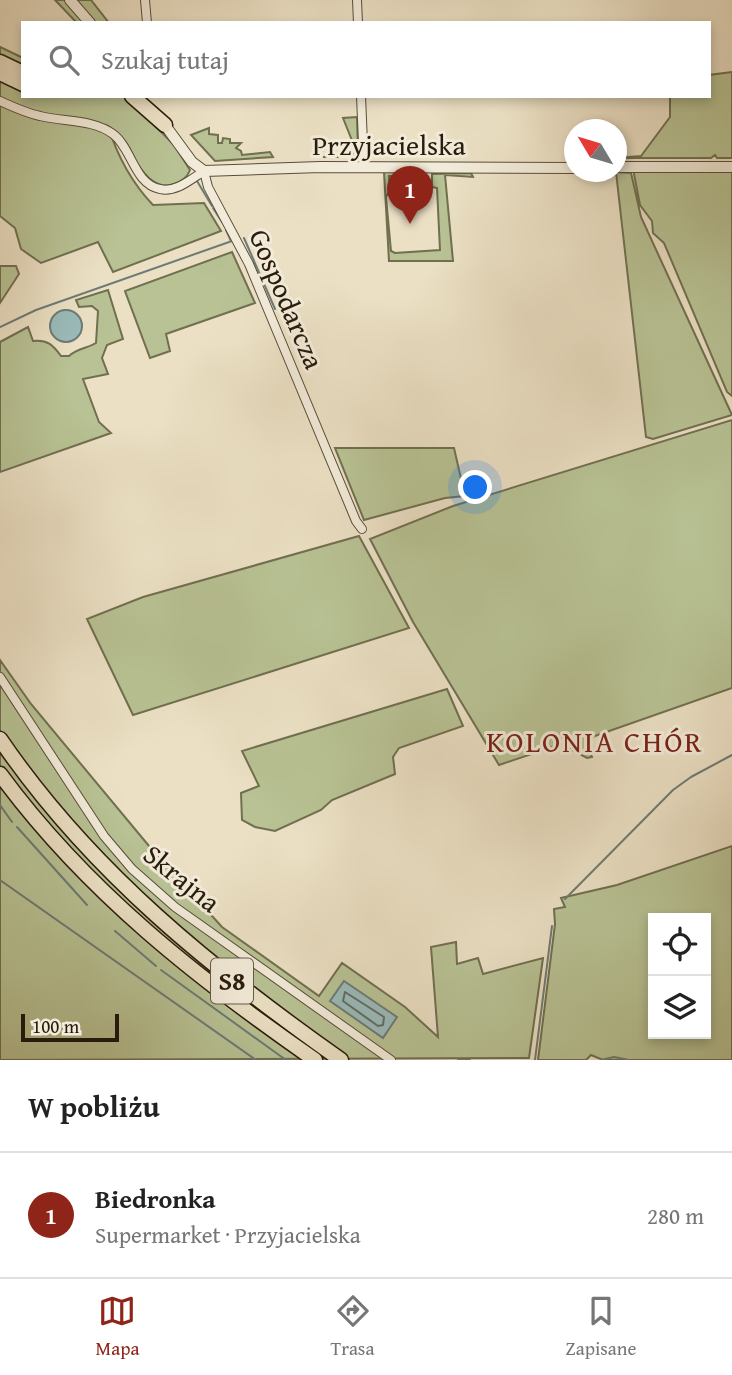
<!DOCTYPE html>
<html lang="pl">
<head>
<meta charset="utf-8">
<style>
	:root { --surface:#fff; --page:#f6f6f6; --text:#222; --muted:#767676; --line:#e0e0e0; --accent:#8f2418 }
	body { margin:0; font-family:"Gentium Book Plus",serif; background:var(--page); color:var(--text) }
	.controls { position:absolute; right:21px; bottom:21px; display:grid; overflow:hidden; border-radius:0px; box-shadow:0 4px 10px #0003 }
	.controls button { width:63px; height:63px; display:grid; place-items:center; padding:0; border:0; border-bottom:2px solid var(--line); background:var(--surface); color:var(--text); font:35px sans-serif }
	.compass { position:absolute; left:564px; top:119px; width:63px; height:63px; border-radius:50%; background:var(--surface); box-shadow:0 4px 10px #0003; rotate:308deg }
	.scale { position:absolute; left:21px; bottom:18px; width:98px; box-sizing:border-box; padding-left:7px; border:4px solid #291c0d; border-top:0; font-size:19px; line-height:24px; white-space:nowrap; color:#291c0d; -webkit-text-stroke:5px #f2ebd9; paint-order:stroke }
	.you { position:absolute; left:476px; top:488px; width:24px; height:24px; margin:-18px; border:5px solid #fff; border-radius:50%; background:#1a73e8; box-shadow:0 0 0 10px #1a73e833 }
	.badge { display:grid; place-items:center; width:46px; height:46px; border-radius:50%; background:var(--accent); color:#fff; font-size:23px; font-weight:700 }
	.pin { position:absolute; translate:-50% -58px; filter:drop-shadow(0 2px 4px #0008) }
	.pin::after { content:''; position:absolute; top:37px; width:24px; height:21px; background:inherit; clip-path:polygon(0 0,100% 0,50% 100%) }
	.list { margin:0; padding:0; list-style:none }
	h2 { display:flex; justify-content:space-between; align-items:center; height:91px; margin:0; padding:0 28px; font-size:30px }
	h2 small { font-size:23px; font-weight:400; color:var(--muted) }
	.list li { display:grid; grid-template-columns:46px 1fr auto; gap:21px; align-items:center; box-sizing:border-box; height:126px; padding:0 28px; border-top:2px solid var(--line) }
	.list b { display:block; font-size:26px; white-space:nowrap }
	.list p { margin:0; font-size:23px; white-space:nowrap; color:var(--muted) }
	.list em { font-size:23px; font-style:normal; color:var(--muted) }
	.icon { flex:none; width:38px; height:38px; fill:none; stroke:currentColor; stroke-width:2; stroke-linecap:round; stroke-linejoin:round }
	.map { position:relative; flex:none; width:732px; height:1060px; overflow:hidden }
	.search { position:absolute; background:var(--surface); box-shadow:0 4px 10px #0003; left:21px; right:21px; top:21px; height:77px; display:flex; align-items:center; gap:18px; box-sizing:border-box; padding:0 24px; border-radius:0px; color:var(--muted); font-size:26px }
	.sheet { height:217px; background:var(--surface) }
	nav { display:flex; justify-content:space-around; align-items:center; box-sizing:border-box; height:98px; border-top:2px solid var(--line); background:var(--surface); font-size:19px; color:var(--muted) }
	nav a { display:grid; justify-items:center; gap:4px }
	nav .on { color:var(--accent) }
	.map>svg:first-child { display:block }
	.green { fill:#b8c294; stroke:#706f50; stroke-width:2; fill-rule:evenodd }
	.water { fill:#9abbbb; stroke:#6d7b75; stroke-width:2 }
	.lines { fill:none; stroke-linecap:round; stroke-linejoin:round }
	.shore { stroke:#626c64; stroke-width:2 }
	.stream { stroke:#6d7b75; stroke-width:2 }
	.minor-casing { stroke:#5a4d3b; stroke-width:10 }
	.tertiary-casing { stroke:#5a4d3b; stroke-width:12 }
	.motorway-casing { stroke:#291c0d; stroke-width:17 }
	.minor { stroke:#f2ebd9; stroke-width:8 }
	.tertiary { stroke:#f2ebd9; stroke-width:10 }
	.motorway { stroke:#ebe0c4; stroke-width:14 }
	.labels { text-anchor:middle; stroke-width:6; stroke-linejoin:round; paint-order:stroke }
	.shield { fill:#f2ebd9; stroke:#655a4a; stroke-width:2 }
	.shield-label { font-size:26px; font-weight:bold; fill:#291c0d }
	.street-label { font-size:28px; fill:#291c0d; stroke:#f2ebd9 }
	.neighbourhood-label { font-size:30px; letter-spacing:2px; fill:#7a1f14; stroke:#f2ebd9 }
</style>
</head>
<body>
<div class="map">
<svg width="732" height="1060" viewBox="0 0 732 1060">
	<rect width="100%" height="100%" fill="#ebe0c4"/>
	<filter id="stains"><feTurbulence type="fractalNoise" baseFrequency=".00286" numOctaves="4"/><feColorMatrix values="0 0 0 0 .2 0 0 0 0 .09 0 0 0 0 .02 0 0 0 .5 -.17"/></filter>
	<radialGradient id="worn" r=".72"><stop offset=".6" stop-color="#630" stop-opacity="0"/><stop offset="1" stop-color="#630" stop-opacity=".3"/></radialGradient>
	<path class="green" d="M55,0H91L109,23H77Z
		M0,47L23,58V96H126L174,145L190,170C187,178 182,181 174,184C142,195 130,139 108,126C117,155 132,183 153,205L204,203L221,231L113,272L98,242L41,263L21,249L15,228L0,216Z
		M732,72V158H717L715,155L711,158H617L641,156L670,117V96H709V75Z
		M357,117L358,151L347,157H323L347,156L355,148L343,118Z
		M209,128V134L218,135V143H222L223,138L230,139V143H241L236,148L241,151L242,155L270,152L273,157L215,161L191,135Z
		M732,170V396L727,392L664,243L653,233L652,221L640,205L634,174L635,171Z
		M384,172H422L425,176L423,182L421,177L399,178V183L393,184V176H389L390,190L386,197L391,251L395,253L440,250L437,188L432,187V174L471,173L473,177L445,175L453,261H389Z
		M616,172L631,173L641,217L732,415L653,439L646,437Z
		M232,252L255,303L166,334L170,351L150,358L125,291Z
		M0,266H16L19,274L0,303Z
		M108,290L123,339L107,345L102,358L108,374L83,379L99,422L111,433L0,472V342L28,327L33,341C47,339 53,345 61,356H69C78,348 86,349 96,343L98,311L92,306L79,307L76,300Z
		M732,420V688L592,737L589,749L592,757L587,758L561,744L499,765L413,622L370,539L453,506Z
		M335,448H454L465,496L445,498L364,520Z
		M359,536L409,628L133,715L87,619L143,597Z
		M0,660L31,704L154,852L222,927L319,996L342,963L405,1007L438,1037L431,947L456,942L457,964L478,958L483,974L543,958L529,1058L0,1060Z
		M447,689L463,726L399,748L393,757L395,774L332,800L321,810L275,831L255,827L242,820L241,793L259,786L242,751Z
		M732,846V1060H603L591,1055L586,1060H538L555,924L554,909L565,907L561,898L617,885ZM653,918H706V1034H653Z"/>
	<path class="water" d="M50 326a16 16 0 1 1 32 0a16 16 0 1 1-32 0Z
		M344,981L397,1017L383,1038L330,1001Z"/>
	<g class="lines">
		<path class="shore" d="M345,992L384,1017L383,1025L378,1026L343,1001Z"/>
		<path class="stream" d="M197,181L212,206
			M213,208L222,222
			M226,230L231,241
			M244,238L275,309
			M0,327L36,310L232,241
			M0,805L12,822
			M17,827L87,905
			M0,880L256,1060
			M565,899L673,790L691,777L732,755
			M115,931L156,966
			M161,970L286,1060
			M458,1060H470
			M535,1060L552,926
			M601,1060L614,1057L629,1060"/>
		<defs>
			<path id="minor" d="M145,0L147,23
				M357,0L358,23
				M361,96L364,167
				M0,101C13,107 26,113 40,116C64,122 93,119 113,134C132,148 134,184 160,189C176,193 191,179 204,171L208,187L249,264L356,521L362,529
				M0,677L104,836L132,869L175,907L391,1060"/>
			<path id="tertiary" d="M70,0L90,23
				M162,121L192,162L204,171L320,167L574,168
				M616,167H732"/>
			<path id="motorway" d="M0,62L23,73
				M0,73L23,84
				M132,96L165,125
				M0,739C90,871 212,969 341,1060
				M0,774C86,891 197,978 315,1060"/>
		</defs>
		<use href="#minor" class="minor-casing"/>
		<use href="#tertiary" class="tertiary-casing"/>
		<use href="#motorway" class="motorway-casing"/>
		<use href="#minor" class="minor"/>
		<use href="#tertiary" class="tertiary"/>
		<use href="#motorway" class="motorway"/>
	</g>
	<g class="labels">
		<rect class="shield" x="211" y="958.5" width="42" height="45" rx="5"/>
		<g class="shield-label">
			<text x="232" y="990">S8</text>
		</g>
		<g class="street-label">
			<text x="389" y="155">Przyjacielska</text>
			<text transform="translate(287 299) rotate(67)" y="10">Gospodarcza</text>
			<text transform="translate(182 878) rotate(39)" y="10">Skrajna</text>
		</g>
		<g class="neighbourhood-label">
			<text x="595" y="752">KOLONIA CHÓR</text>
		</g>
	</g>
	<rect width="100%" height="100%" filter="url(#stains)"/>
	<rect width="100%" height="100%" fill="url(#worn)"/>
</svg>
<div class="controls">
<button><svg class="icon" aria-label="locate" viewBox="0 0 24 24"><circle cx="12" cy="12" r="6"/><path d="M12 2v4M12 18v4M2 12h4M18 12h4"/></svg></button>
<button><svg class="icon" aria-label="layers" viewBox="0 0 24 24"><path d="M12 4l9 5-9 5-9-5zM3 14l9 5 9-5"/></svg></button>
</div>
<svg class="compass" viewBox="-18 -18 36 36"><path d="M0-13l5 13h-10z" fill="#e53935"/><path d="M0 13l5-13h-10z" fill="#767676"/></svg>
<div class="scale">100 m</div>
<div class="you"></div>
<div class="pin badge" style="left:410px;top:224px">1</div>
<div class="search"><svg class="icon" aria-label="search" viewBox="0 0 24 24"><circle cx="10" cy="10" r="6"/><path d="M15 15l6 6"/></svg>Szukaj tutaj</div>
</div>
<section class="sheet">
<h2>W pobliżu<small></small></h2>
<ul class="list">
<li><span class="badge">1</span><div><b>Biedronka</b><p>Supermarket · Przyjacielska</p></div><em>280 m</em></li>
</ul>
</section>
<nav>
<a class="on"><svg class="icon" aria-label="map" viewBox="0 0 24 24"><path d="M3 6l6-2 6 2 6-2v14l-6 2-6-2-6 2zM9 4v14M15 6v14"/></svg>Mapa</a>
<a><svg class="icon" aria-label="directions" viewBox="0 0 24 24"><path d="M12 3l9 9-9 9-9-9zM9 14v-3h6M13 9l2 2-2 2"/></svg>Trasa</a>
<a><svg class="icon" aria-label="saved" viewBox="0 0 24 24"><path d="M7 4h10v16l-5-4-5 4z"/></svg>Zapisane</a>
</nav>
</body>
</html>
